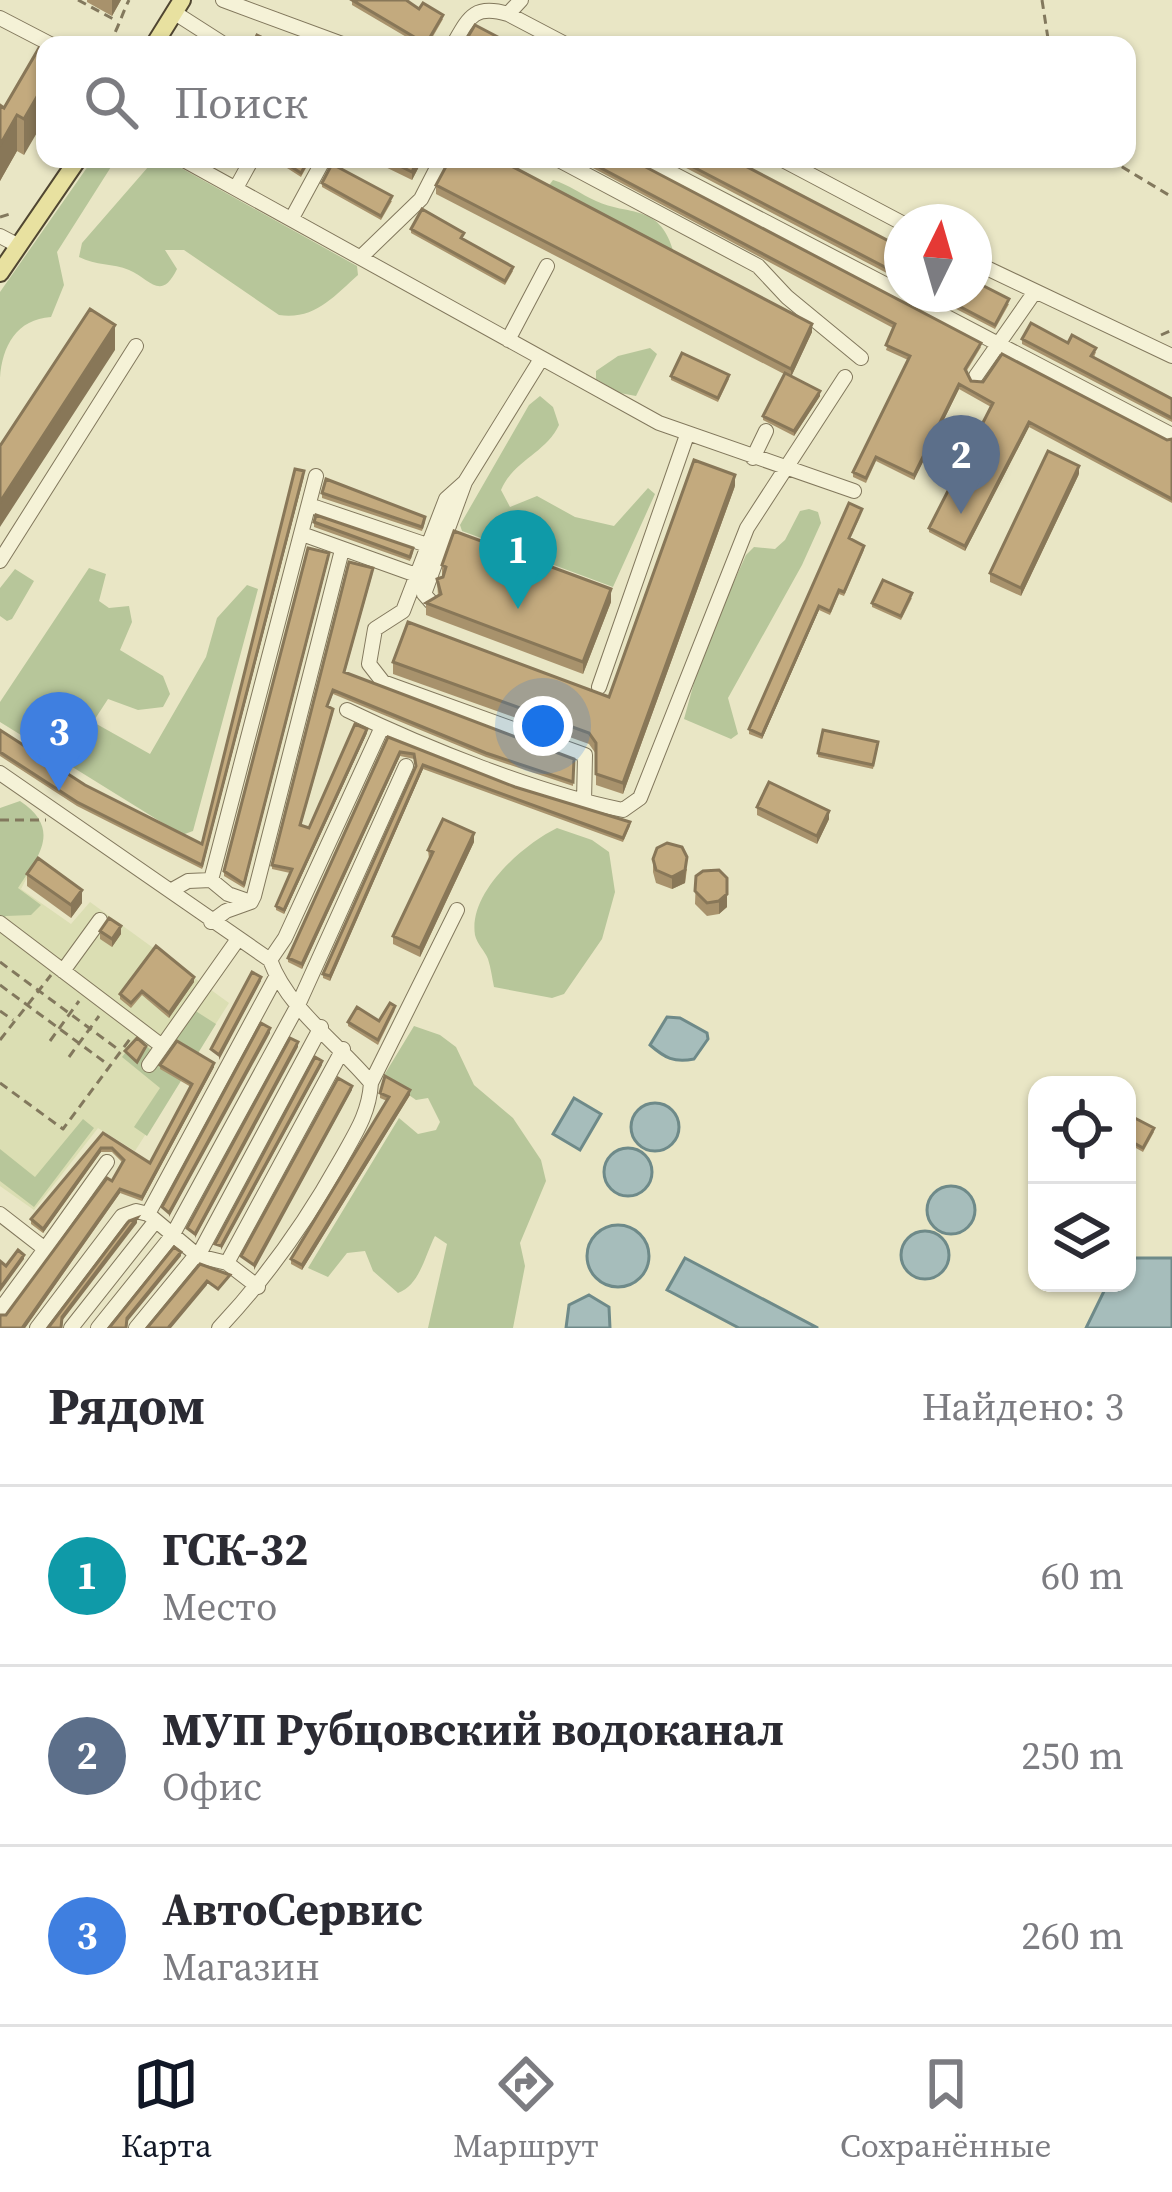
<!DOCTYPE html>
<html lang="ru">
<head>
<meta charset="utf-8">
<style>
	:root { --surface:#fff; --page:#f7f7f7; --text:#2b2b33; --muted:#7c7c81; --line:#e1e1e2; --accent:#111827 }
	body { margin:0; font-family:"Source Serif 4",serif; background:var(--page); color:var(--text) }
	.controls { position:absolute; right:36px; bottom:36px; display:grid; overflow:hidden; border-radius:24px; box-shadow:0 3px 9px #0004 }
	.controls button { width:108px; height:108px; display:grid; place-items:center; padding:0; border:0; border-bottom:3px solid var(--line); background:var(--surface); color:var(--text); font:60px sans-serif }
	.compass { position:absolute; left:884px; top:204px; width:108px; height:108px; border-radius:50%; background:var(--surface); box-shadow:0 3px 9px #0004; rotate:5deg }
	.you { position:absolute; left:543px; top:726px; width:42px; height:42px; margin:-30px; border:9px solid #fff; border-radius:50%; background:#1a73e8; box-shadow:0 0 0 18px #1a73e833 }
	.badge { display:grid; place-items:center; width:78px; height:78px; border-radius:50%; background:var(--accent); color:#fff; font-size:39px; font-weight:700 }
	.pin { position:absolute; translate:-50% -99px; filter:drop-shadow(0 3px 6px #0008) }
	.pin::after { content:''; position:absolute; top:63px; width:42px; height:36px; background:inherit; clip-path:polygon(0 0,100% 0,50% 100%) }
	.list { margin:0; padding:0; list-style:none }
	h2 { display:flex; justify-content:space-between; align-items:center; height:156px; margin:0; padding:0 48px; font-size:51px }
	h2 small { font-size:39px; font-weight:400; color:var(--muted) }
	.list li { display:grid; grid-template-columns:78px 1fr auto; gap:36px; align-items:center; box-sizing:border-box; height:180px; padding:0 48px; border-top:3px solid var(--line) }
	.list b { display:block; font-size:45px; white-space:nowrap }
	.list p { margin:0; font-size:39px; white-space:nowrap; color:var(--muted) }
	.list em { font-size:39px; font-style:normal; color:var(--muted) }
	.icon { flex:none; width:66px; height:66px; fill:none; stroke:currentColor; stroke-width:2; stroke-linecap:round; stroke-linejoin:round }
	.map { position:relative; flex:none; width:1172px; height:1328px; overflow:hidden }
	.search { position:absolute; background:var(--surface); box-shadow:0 3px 9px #0004; left:36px; right:36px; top:36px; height:132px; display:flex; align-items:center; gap:30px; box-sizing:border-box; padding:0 42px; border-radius:24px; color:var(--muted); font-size:45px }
	.sheet { height:696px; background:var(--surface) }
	nav { display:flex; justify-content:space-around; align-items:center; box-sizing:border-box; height:168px; border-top:3px solid var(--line); background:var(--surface); font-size:33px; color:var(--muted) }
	nav a { display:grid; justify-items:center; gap:6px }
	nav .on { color:var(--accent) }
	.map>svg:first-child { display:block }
	.farmland { fill:#dbdeb3 }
	.green { fill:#b7c69a }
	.water { fill:#a6bdbb; stroke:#6e8a89; stroke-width:3 }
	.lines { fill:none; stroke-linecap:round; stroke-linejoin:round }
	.minor-casing { stroke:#82785d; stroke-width:16 }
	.major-casing { stroke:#504631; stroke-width:20 }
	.path { stroke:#82785d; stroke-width:3; stroke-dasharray:9 6; stroke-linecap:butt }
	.minor { stroke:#f5f2d7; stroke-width:14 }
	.major { stroke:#e8e1a0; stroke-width:16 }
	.wall { fill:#a8926c }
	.shaded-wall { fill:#887758 }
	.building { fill:#c3aa7e; stroke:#887758; stroke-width:3 }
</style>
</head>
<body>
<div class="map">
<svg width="1172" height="1328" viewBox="0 0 1172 1328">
	<rect width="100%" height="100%" fill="#e9e6c5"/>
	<path class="farmland" d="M0,836L35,862L21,889L71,924L90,902L229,1003L135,1151L98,1128L34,1210L0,1186Z"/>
	<path class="green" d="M93,159H116L57,252L64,285L51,317C17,319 2,346 0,378V292Z
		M155,159H165L357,266L358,275C333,297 315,320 279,315L184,250H165L177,269C161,302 150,279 129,270C113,263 96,266 79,257L82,243Z
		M553,180C570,185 580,194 596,201C628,216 659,203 673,250L668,252L547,188Z
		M650,348L657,354L636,396L620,393L596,379V371L618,356Z
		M540,396L553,407L559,425C546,453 513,461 501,490L510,507L537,496L575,517L614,526L648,488L655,494L613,587L462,531L460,525L529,405Z
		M809,509L818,512L821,523L802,565L728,698L738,734L731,739L684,719L703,650L746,555L754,547L775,549L785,540L800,511Z
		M89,568L106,574L99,601L109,608L129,606L132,622L120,650L163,676L170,694L163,707L138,710L108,699L93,722L150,754L206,657L217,618L247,585L258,589L193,831L182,835L0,722V702Z
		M15,569L34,581L12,619L7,621L0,616V588Z
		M20,801C62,829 39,856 18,888L41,905L31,915L6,916L0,921V808Z
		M557,828L592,840L609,852L615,892L602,939L564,994L552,998L494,987C492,978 491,968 488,959C485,951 477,944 475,935C468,892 524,844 557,828Z
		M194,1010L216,1024L147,1136L134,1127L160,1088L122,1057L137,1038L157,1055Z
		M414,1026L440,1035L456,1047L474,1085L513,1118L541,1160L546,1181L520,1243L525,1266L513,1328H428L447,1244L435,1236C425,1255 420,1285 398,1293L373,1271L365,1251L347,1253L328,1277L308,1268L399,1118L418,1134L436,1130L440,1122L428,1098L416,1100L383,1077Z
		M83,1119L94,1128L34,1207L0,1181V1149L35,1177Z"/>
	<path class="water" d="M667,1017L680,1018L707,1033L708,1039L694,1059C674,1063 665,1058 650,1045Z
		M574,1098L601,1114L580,1150L553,1134Z
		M631 1127a24 24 0 1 1 48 0a24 24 0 1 1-48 0Z
		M604 1172a24 24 0 1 1 48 0a24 24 0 1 1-48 0Z
		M927 1210a24 24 0 1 1 48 0a24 24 0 1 1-48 0Z
		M587 1256a31 31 0 1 1 62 0a31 31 0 1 1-62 0Z
		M901 1255a24 24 0 1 1 48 0a24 24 0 1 1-48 0Z
		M685,1258L818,1328H739L667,1290Z
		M1127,1258H1172V1328H1086L1108,1283H1127Z
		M589,1295L609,1307L610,1328H566L569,1305Z"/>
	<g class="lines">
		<defs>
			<path id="minor" d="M223,0L345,45
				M175,13L225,45
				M508,14L567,45
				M0,18L52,45
				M453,45C469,17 474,4 508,14L521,0
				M182,159L659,423L854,491
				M557,159L758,266L787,297L861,358
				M645,159L902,293
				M781,159L902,223
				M236,188L252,159
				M292,218L324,159
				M0,236L19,246
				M362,256L421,199L440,162
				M974,262L1172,356
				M903,294L1172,435
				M508,340L547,266
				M976,376L1034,293
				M753,458L766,431
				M465,482L446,499L403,611L375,629L369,664L383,682L585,755L584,802
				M309,505L430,546
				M302,534L419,576
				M0,561L136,346
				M431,602L424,594L465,482L541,359
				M599,687L687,435
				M347,710C426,748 537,793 623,810L640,798L747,528L845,377
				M0,773L270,960C288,1009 339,1044 371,1083C369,1114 355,1134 340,1161C306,1222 268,1276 219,1328
				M211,880L316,476
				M172,890L188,881L211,880L228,894L251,902
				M211,922L226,911L251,902L254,896L342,550
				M0,923L162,1046
				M270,960L285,938L382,727
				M63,971L100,920
				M149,1065L238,939
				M371,1083L457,910
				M0,1214L45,1249L107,1162
				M148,1214L276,977
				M198,1256L321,1027
				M227,1263L343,1049
				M0,1310L45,1249
				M37,1328L122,1216L136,1211L148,1214L198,1256L227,1263L258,1287
				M71,1328L154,1223
				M98,1328L172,1236L298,1005L406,766
				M136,1328L196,1255"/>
			<path id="major" d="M154,45L182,0
				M0,273L78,159"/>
		</defs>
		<use href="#minor" class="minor-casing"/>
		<use href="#major" class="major-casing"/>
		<path class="path" d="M78,0L117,21
			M1042,0L1049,45
			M108,45C118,30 121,16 129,0
			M1109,159L1172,197
			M0,217L10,214
			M1161,335L1172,330
			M0,820H46
			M0,962L119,1050
			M0,985L110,1066
			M0,1011L13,1020
			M0,1040L51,975
			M50,1041L79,1001
			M69,1057L99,1016
			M0,1083L63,1129L130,1039"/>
		<use href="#minor" class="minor"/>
		<use href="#major" class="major"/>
	</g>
	<path class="wall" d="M87,0H121L112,16L87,2Z
		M352,0L443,19L428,45H420L352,5Z
		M39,48L24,155L17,151L0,181V105L4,108Z
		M273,159H311L301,177Z
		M369,159H423L412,180Z
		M576,159H638L640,164L981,347L966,372L971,381L1167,440L1172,439V503L1029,427L965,551L929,532V528L991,407L959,389L914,480L876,461L866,483L853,477V472L908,360L886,350L893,328Z
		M669,159H732L902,248V281Z
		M322,183L392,201L381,220L322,187Z
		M436,185L812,332L791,377L820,396L794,436L763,420V416L784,374L436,194Z
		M411,229L464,238L463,239L513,271L505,285L411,233Z
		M927,294H974L1009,304L995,329Z
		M1022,339L1068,343L1096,352L1094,357L1172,399V422L1022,344Z
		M671,376L729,379L718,402L671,380Z
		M1079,474L1021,596L990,582V573Z
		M304,476L202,869L77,806L0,756V730L85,785L202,844Z
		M735,486L623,794L596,785V754L589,744L393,674V662L609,697Z
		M322,493L425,522L422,531L322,498Z
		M862,513L850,538L864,550L844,596L839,594L830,615L819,610L762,739L749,734V729Z
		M314,522L413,552L410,561L314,527Z
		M329,557L244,888L224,876V871Z
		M442,565L611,602L583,674L426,615V603L438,596L437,579L442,577Z
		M373,572L345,672L574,759L573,786L486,757L333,694L328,706L333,713L301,825L309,828L367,733L284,914L276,910V906L290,873L272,869V865Z
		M912,598L901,620L872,607V603Z
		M388,737L515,787L630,826L623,842L423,769L330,981L323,978V974L416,767L414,759L400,756L302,969L288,962V958Z
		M878,746L873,769L818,757V753Z
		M757,807L829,819L817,844L757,815Z
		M474,842L420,957L393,944V936L429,859L428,850Z
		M653,859L687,869L685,883L672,889L656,883L653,872Z
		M27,874L82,903L71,918L27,886Z
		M696,876L727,907L719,914L707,916L695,904Z
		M100,931L121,934L112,947L100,939Z
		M194,982L169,1018L142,995L131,1008L120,999V994Z
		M395,1010L378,1045L348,1026V1022L379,1021Z
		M160,1065L214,1067L142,1201L120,1193L25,1328H0L6,1315L112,1181L123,1163L112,1152H101L43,1233L31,1224V1219L103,1133L150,1163L191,1087L160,1069Z
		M380,1093L410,1095L302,1270L291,1264V1259L387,1101L380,1098Z
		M1127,1114L1154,1132L1143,1152L1127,1143Z"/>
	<path class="shaded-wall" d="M112,0H121L112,16Z
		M45,83V119L24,155V119Z
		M17,115V151L0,181V145Z
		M418,159H423L412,180V172Z
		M812,324V332L791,377V369Z
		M115,325V350L0,527V502Z
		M959,384V389L914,480V475Z
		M820,391V396L794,436V431Z
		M1029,422V427L965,551V546Z
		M1079,466V474L1021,596V588Z
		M304,471V476L202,869V865Z
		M735,475V486L623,794V783Z
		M329,553V557L244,888V884Z
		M611,589V602L583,674V662Z
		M819,606V610L762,739V735Z
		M367,729V733L284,914V910Z
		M400,752V756L302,969V964Z
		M423,765V769L330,981V976Z
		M829,811V819L817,844V836Z
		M474,833V842L420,957V948Z
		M687,857L685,883L672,889V877Z
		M82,890V903L71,918V905Z
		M727,894V907L719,914V901Z
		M121,926V934L112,947V939Z
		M194,977V982L169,1018V1013Z
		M261,977V981L219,1060V1055Z
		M270,1028V1033L169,1217V1213Z
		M298,1042V1047L195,1238V1234Z
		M322,1061V1065L221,1250V1246Z
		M214,1063V1067L142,1201V1197Z
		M352,1086V1090L254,1270V1265Z
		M410,1090V1095L302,1270V1265Z
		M101,1148V1152L43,1233V1229Z
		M120,1189V1193L25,1328H22Z
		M137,1218V1223L62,1321V1317Z
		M181,1252V1256L127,1322V1318Z
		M24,1255V1259L0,1292V1288Z
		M207,1281V1285L171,1328H168Z"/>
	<path class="building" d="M352,0H406L419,9L423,3L443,15L426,44Z
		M475,25L513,45H463Z
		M257,35L278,45H252Z
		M39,48L45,52V83L24,119L17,115L0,145V105L4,108Z
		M279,159H309L301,173Z
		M386,159H418L412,172Z
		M450,159H498L812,324L791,369L436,185Z
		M584,159H638L640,164L981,343L965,369L971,381L983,382L1002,354L1167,440L1172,439V499L1029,422L965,546L929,528L993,403L959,384L914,475L876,457L866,478L853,472L910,356L886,345L895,324Z
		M678,159H732L902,248V276Z
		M332,164L392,196L381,216L322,183Z
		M422,209L464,233L461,238L513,267L505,281L411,229Z
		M974,281L1009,299L995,325L936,294H974Z
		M90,309L115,325L0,502V446Z
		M1031,323L1068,343L1072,335L1096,348L1091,356L1172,399V418L1022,339Z
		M682,353L729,375L718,398L671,376Z
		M785,373L820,391L794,431L763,416Z
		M1048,451L1079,466L1021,588L990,573Z
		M694,460L735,475L623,783L596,774V743L589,733L393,662L408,622L609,697Z
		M295,469L304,471L202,865L77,802L0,752V730L85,785L202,844Z
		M326,479L425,517L422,527L322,493Z
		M849,503L862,509L849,538L864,546L844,592L839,590L830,611L819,606L762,735L749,729Z
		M316,515L413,548L410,557L314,522Z
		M454,531L611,589L583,662L426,603L441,594L437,579L443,577L446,567L442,565Z
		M308,548L329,553L244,884L224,871Z
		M349,562L373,568L344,672L574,759L573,782L486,753L333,690L327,706L333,709L300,825L309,828L355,724L367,729L284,910L276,906L292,869L272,865Z
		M883,580L912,593L901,616L872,603Z
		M823,730L878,742L873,765L818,753Z
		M388,737L515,787L630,822L623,838L423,765L330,976L323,974L416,766L414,754L400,752L302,964L288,958Z
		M769,782L829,811L817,836L757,807Z
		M443,819L474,833L420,948L393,936L433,852L428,850Z
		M667,843L682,847L687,857L685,870L672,877L656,870L653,859L657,848Z
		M38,858L82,890L71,905L27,874Z
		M719,870L727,878V894L719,901L707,903L695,891L696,876L703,871Z
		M109,918L121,926L112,939L100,931Z
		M156,946L194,977L169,1013L142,991L131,1003L120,994Z
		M252,972L261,977L219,1055L211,1049Z
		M390,1003L395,1006L378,1040L348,1022L357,1007L379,1021Z
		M261,1023L270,1028L169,1213L162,1207Z
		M137,1038L146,1046L137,1062L125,1051Z
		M290,1038L298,1042L195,1234L187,1228Z
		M177,1041L214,1063L142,1197L120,1189L22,1328H0V1315H6L107,1178L112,1181L124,1160L112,1148H101L43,1229L31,1219L103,1133L150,1163L192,1084L160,1065Z
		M315,1057L322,1061L221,1246L215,1244Z
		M385,1076L410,1090L302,1265L291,1259L389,1097L380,1093Z
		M338,1078L352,1086L254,1265L241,1256Z
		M1127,1114L1154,1128L1143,1148L1127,1139Z
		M137,1218L62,1317L61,1328H48L129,1221Z
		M174,1247L181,1252L127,1318L126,1328H109Z
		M18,1250L24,1255L0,1288V1261L6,1266Z
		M200,1264L230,1275L218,1289L207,1281L168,1328H147Z"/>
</svg>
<div class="controls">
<button><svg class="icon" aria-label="locate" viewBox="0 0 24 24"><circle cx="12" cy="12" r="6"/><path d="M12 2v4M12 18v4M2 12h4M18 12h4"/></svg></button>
<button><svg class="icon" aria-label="layers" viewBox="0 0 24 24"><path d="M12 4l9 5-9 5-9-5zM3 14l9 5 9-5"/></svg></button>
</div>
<svg class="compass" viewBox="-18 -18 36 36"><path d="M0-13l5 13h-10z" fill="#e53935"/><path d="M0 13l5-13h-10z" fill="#7c7c81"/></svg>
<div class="you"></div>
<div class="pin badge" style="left:518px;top:609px;background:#0f9aa8">1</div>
<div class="pin badge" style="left:961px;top:514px;background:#5c6f8a">2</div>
<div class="pin badge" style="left:59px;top:791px;background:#3f7fe0">3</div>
<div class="search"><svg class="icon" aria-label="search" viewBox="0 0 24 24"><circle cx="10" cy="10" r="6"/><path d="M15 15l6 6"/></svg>Поиск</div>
</div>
<section class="sheet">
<h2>Рядом<small>Найдено: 3</small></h2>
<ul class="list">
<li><span class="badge" style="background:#0f9aa8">1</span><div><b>ГСК-32</b><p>Место</p></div><em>60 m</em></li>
<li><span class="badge" style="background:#5c6f8a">2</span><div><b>МУП Рубцовский водоканал</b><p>Офис</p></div><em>250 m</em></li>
<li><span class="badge" style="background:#3f7fe0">3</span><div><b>АвтоСервис</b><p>Магазин</p></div><em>260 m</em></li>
</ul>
</section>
<nav>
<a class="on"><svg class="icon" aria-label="map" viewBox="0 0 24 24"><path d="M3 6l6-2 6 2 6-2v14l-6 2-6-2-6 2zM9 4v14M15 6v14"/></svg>Карта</a>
<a><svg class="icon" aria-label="directions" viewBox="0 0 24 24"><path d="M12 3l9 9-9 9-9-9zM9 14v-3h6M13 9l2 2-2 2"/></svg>Маршрут</a>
<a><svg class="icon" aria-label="saved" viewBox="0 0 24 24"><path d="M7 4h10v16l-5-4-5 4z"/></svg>Сохранённые</a>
</nav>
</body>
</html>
